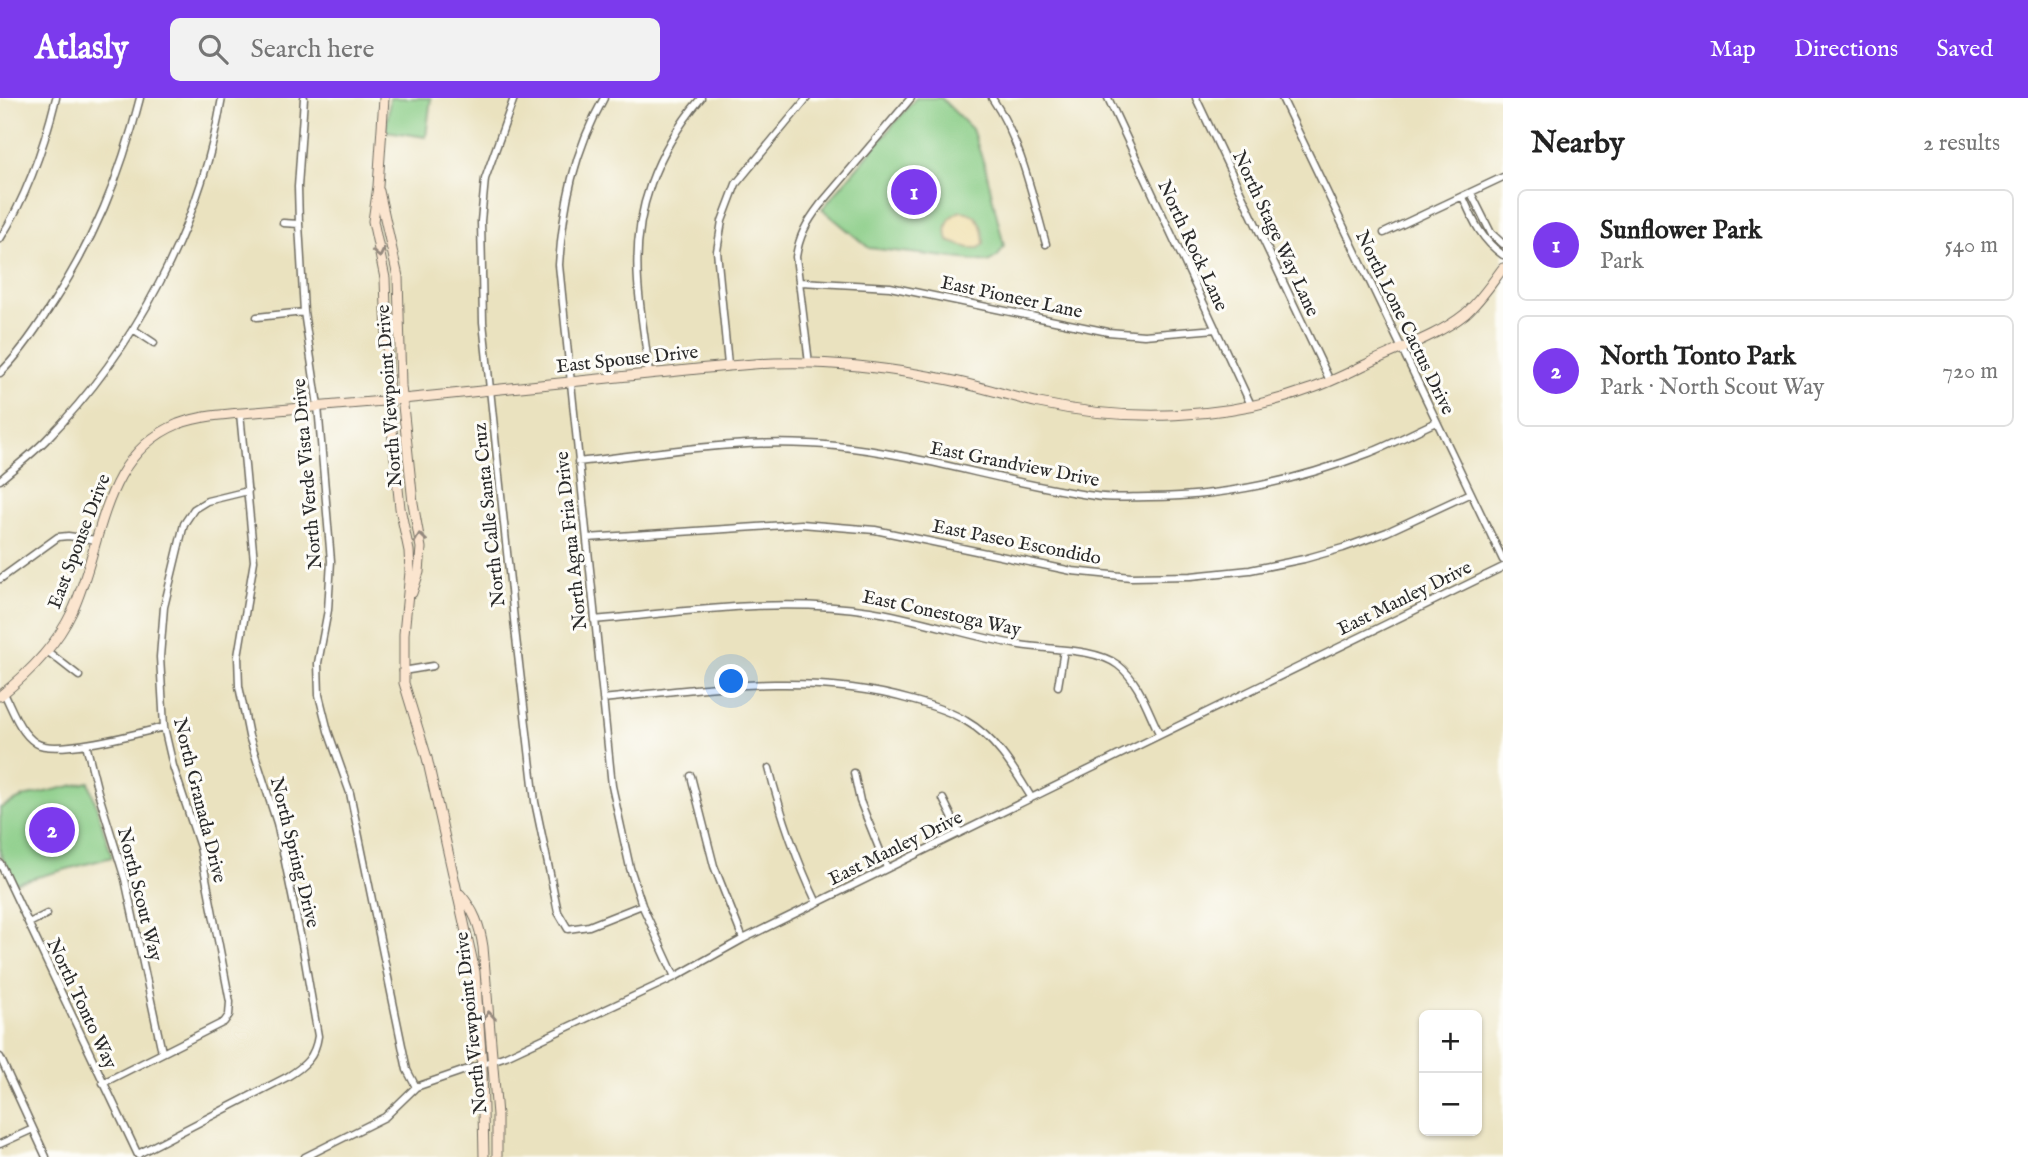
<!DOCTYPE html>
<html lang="en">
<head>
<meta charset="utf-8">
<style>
	:root { --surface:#fff; --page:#f2f2f2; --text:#222; --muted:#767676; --line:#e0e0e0; --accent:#7c3aed }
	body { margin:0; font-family:"IM FELL English",serif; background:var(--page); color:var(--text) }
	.controls { position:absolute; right:21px; bottom:21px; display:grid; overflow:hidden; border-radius:10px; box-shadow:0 2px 5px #0004 }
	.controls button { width:63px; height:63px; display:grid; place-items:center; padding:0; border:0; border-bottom:2px solid var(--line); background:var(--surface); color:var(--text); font:35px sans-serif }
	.you { position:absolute; left:732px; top:584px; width:24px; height:24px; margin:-18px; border:5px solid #fff; border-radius:50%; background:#1a73e8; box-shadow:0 0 0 10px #1a73e833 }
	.badge { display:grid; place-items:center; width:46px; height:46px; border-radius:50%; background:var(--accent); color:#fff; font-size:23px; font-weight:700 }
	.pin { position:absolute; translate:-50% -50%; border:4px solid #fff; box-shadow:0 2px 7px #0006 }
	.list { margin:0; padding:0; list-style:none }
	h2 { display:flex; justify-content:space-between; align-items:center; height:91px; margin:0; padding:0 28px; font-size:30px }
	h2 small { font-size:23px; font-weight:400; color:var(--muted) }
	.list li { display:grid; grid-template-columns:46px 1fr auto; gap:21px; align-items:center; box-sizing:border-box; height:112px; margin:0 14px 14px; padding:0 14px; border:2px solid var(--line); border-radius:10px }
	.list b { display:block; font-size:26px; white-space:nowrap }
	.list p { margin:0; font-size:23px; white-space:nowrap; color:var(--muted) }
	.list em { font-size:23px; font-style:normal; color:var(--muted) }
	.icon { flex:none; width:38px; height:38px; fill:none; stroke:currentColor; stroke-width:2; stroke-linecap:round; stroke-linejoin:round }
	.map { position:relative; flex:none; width:1503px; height:1059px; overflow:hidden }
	header { display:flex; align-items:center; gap:42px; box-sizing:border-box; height:98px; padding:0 35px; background:var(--accent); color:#fff }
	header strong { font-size:33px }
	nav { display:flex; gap:38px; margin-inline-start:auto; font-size:24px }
	.search { width:490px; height:63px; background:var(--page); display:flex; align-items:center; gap:18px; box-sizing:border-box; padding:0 24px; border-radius:10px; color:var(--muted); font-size:26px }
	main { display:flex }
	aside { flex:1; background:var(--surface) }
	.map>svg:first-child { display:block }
	.green { fill:#88cc85; stroke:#5a7c58; stroke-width:2 }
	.sand { fill:#eeda9e; stroke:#8c8264; stroke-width:2 }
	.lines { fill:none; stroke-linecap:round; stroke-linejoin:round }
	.street-casing { stroke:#6e6b5f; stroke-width:9 }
	.secondary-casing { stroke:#6e6b5f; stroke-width:11 }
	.street { stroke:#fff; stroke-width:6 }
	.secondary { stroke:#fbe5cf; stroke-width:9 }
	.oneway { stroke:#93887d }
	.labels { text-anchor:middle; stroke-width:6; stroke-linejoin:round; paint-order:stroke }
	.street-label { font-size:19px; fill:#2b2b2b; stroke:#fdfcf7 }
</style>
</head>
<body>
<header>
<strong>Atlasly</strong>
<div class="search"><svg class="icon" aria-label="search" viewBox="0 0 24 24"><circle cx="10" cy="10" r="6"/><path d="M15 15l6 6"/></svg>Search here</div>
<nav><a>Map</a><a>Directions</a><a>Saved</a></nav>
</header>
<main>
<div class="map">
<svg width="1503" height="1059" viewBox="0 0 1503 1059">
	<rect width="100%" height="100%" fill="#fdfcf7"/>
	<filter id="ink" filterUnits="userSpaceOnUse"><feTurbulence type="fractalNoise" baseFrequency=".0143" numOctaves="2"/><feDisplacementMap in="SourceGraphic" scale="14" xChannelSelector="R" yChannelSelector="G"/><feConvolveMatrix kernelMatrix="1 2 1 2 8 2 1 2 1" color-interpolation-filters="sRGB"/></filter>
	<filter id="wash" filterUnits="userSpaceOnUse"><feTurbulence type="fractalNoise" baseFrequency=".00686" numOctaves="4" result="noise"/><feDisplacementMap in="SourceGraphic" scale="28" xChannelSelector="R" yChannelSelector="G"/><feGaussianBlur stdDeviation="1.57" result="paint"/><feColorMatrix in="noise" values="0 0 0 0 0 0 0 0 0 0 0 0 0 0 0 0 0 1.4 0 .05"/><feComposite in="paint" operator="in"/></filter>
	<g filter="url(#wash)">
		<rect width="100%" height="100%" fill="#eae2bf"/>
		<path class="green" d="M390,0H431L426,39L386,33Z
			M916,0H941L972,31L986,72L1004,148L998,158L988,164L869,150L822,111Z
			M89,684L112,759L15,785L0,755V710L23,699Z"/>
		<path class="sand" d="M961,113C980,115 983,129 984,146L979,150H969L948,143C944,130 947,118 961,113Z"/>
	</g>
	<g filter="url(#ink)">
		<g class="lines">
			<defs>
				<path id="street" d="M304,0L298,89L299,126L304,214L318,308L331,463L328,512L318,565L319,597L328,633L350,695L407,972L416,989
					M514,0L485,81L481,123L483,224L515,531L535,704L558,814L568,831L589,828L642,807
					M604,0C574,53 563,107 559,167L612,688L630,770L642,807L675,879
					M992,0C1021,43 1032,97 1046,146
					M1108,0L1251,307
					M1196,0L1330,283
					M1282,0L1503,462
					M1471,95L1491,135L1503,146
					M1463,99C1473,122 1481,142 1503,157
					M283,125L299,126
					M1384,135L1503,79
					M0,141C27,98 44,49 56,0
					M801,184L890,189L1108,234L1144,237L1216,231
					M257,219L304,214
					M133,231L154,245
					M809,265L796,159C799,138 807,124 820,107L911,0
					M728,267L717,153L722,123L736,86L807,0
					M0,275C19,257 35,233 49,211C94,142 120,80 140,0
					M649,276C646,245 640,215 638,184C633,113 656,54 701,0
					M578,364C663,354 749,339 836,348C923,357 1008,386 1095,398C1112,401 1131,399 1148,399C1223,399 1299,382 1369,355C1392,346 1414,334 1436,324
					M0,382C15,369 31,357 45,343C136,250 200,129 222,0
					M587,440L801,426L875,432L1072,473L1131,479L1191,478L1250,472L1304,461L1343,450L1387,434L1471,395
					M0,481L58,439L68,438L96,442
					M594,522C686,514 777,499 870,513C921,521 970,539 1020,547C1049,552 1095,550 1118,567C1139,583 1148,613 1159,635
					M47,553L79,578
					M403,573L433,568
					M1058,588L1064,552
					M4,595C12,611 20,635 36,645C55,658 139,635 164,629
					M603,601C705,590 811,573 911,602C930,607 950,613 966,623C996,640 1014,671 1031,699
					M86,646L98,694L125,781L162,954
					M769,670C781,717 796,761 817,805
					M854,675L860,703L887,770
					M691,678L714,768L743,841
					M943,701L960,735
					M0,765L138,1057
					M29,825L47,816
					M0,959L46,1059
					M103,985L224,924L229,917L230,904L200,749L173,668L164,629L160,559L164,509L184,426L194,411L207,403L248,393
					M0,1046L33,1031
					M138,1056L287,979C305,968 315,959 318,938L302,846L277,725L249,638L239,588L238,558L254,463L240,315
					M305,1059L385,1019L416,989L506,958L675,879L743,841L1503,469"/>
				<path id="secondary" d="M384,0L378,88L373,123L385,180L389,302L400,410L409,453L410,474L404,536V585L427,660L475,874L482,968L484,1059
					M379,93L398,179L401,288L413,405L421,450L419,474L412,495
					M0,598C29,575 56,548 72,514C103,448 100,358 178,326C202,317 230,316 255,314C297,310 340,307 383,303C471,294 560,285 648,276C702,271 756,263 811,265C853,266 897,272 939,280C973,286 1005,297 1039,305C1126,324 1226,322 1310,291C1332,284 1352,273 1373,263C1403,249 1439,237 1465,216C1480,203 1491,186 1503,170
					M460,796C474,812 480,828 483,849L497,1017V1059"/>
			</defs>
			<use href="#street" class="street-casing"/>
			<use href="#secondary" class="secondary-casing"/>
			<use href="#street" class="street"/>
			<use href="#secondary" class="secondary"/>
		</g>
		<defs><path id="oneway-chevron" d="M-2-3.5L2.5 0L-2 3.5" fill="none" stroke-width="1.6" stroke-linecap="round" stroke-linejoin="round" transform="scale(1.75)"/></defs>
		<g class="oneway">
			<use href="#oneway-chevron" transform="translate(379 155) rotate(78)"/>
			<use href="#oneway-chevron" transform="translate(420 440) rotate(-98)"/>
			<use href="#oneway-chevron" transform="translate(489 918) rotate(-95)"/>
		</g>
	</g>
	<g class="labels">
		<g class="street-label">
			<text transform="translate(1277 135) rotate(65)" y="7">North Stage Way Lane</text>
			<text transform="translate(1194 147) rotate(65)" y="7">North Rock Lane</text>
			<text transform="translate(1012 198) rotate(12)" y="7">East Pioneer Lane</text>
			<text transform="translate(1406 224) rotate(64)" y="7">North Lone Cactus Drive</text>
			<text transform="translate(627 260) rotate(-6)" y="7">East Spouse Drive</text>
			<text transform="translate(388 298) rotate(-94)" y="7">North Viewpoint Drive</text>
			<text transform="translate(1015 365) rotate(11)" y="7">East Grandview Drive</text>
			<text transform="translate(306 376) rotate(-95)" y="7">North Verde Vista Drive</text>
			<text transform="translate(488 417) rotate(-96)" y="7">North Calle Santa Cruz</text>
			<text transform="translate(78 443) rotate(-69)" y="7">East Spouse Drive</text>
			<text transform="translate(570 443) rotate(-96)" y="7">North Agua Fria Drive</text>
			<text transform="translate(1017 443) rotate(11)" y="7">East Paseo Escondido</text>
			<text transform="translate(1404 499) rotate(-26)" y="7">East Manley Drive</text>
			<text transform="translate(942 514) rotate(12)" y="7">East Conestoga Way</text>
			<text transform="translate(201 702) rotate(76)" y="7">North Granada Drive</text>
			<text transform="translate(895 749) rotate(-26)" y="7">East Manley Drive</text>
			<text transform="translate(296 754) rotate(76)" y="7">North Spring Drive</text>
			<text transform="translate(141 796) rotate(76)" y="7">North Scout Way</text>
			<text transform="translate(83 905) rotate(65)" y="7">North Tonto Way</text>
			<text transform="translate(470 925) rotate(-96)" y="7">North Viewpoint Drive</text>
		</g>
	</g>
</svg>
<div class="controls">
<button>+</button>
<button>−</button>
</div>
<div class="you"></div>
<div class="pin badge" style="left:914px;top:94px">1</div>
<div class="pin badge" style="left:52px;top:732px">2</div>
</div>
<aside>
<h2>Nearby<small>2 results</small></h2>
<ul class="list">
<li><span class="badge">1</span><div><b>Sunflower Park</b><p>Park</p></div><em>540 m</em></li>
<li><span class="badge">2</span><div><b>North Tonto Park</b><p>Park · North Scout Way</p></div><em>720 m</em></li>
</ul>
</aside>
</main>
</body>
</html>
